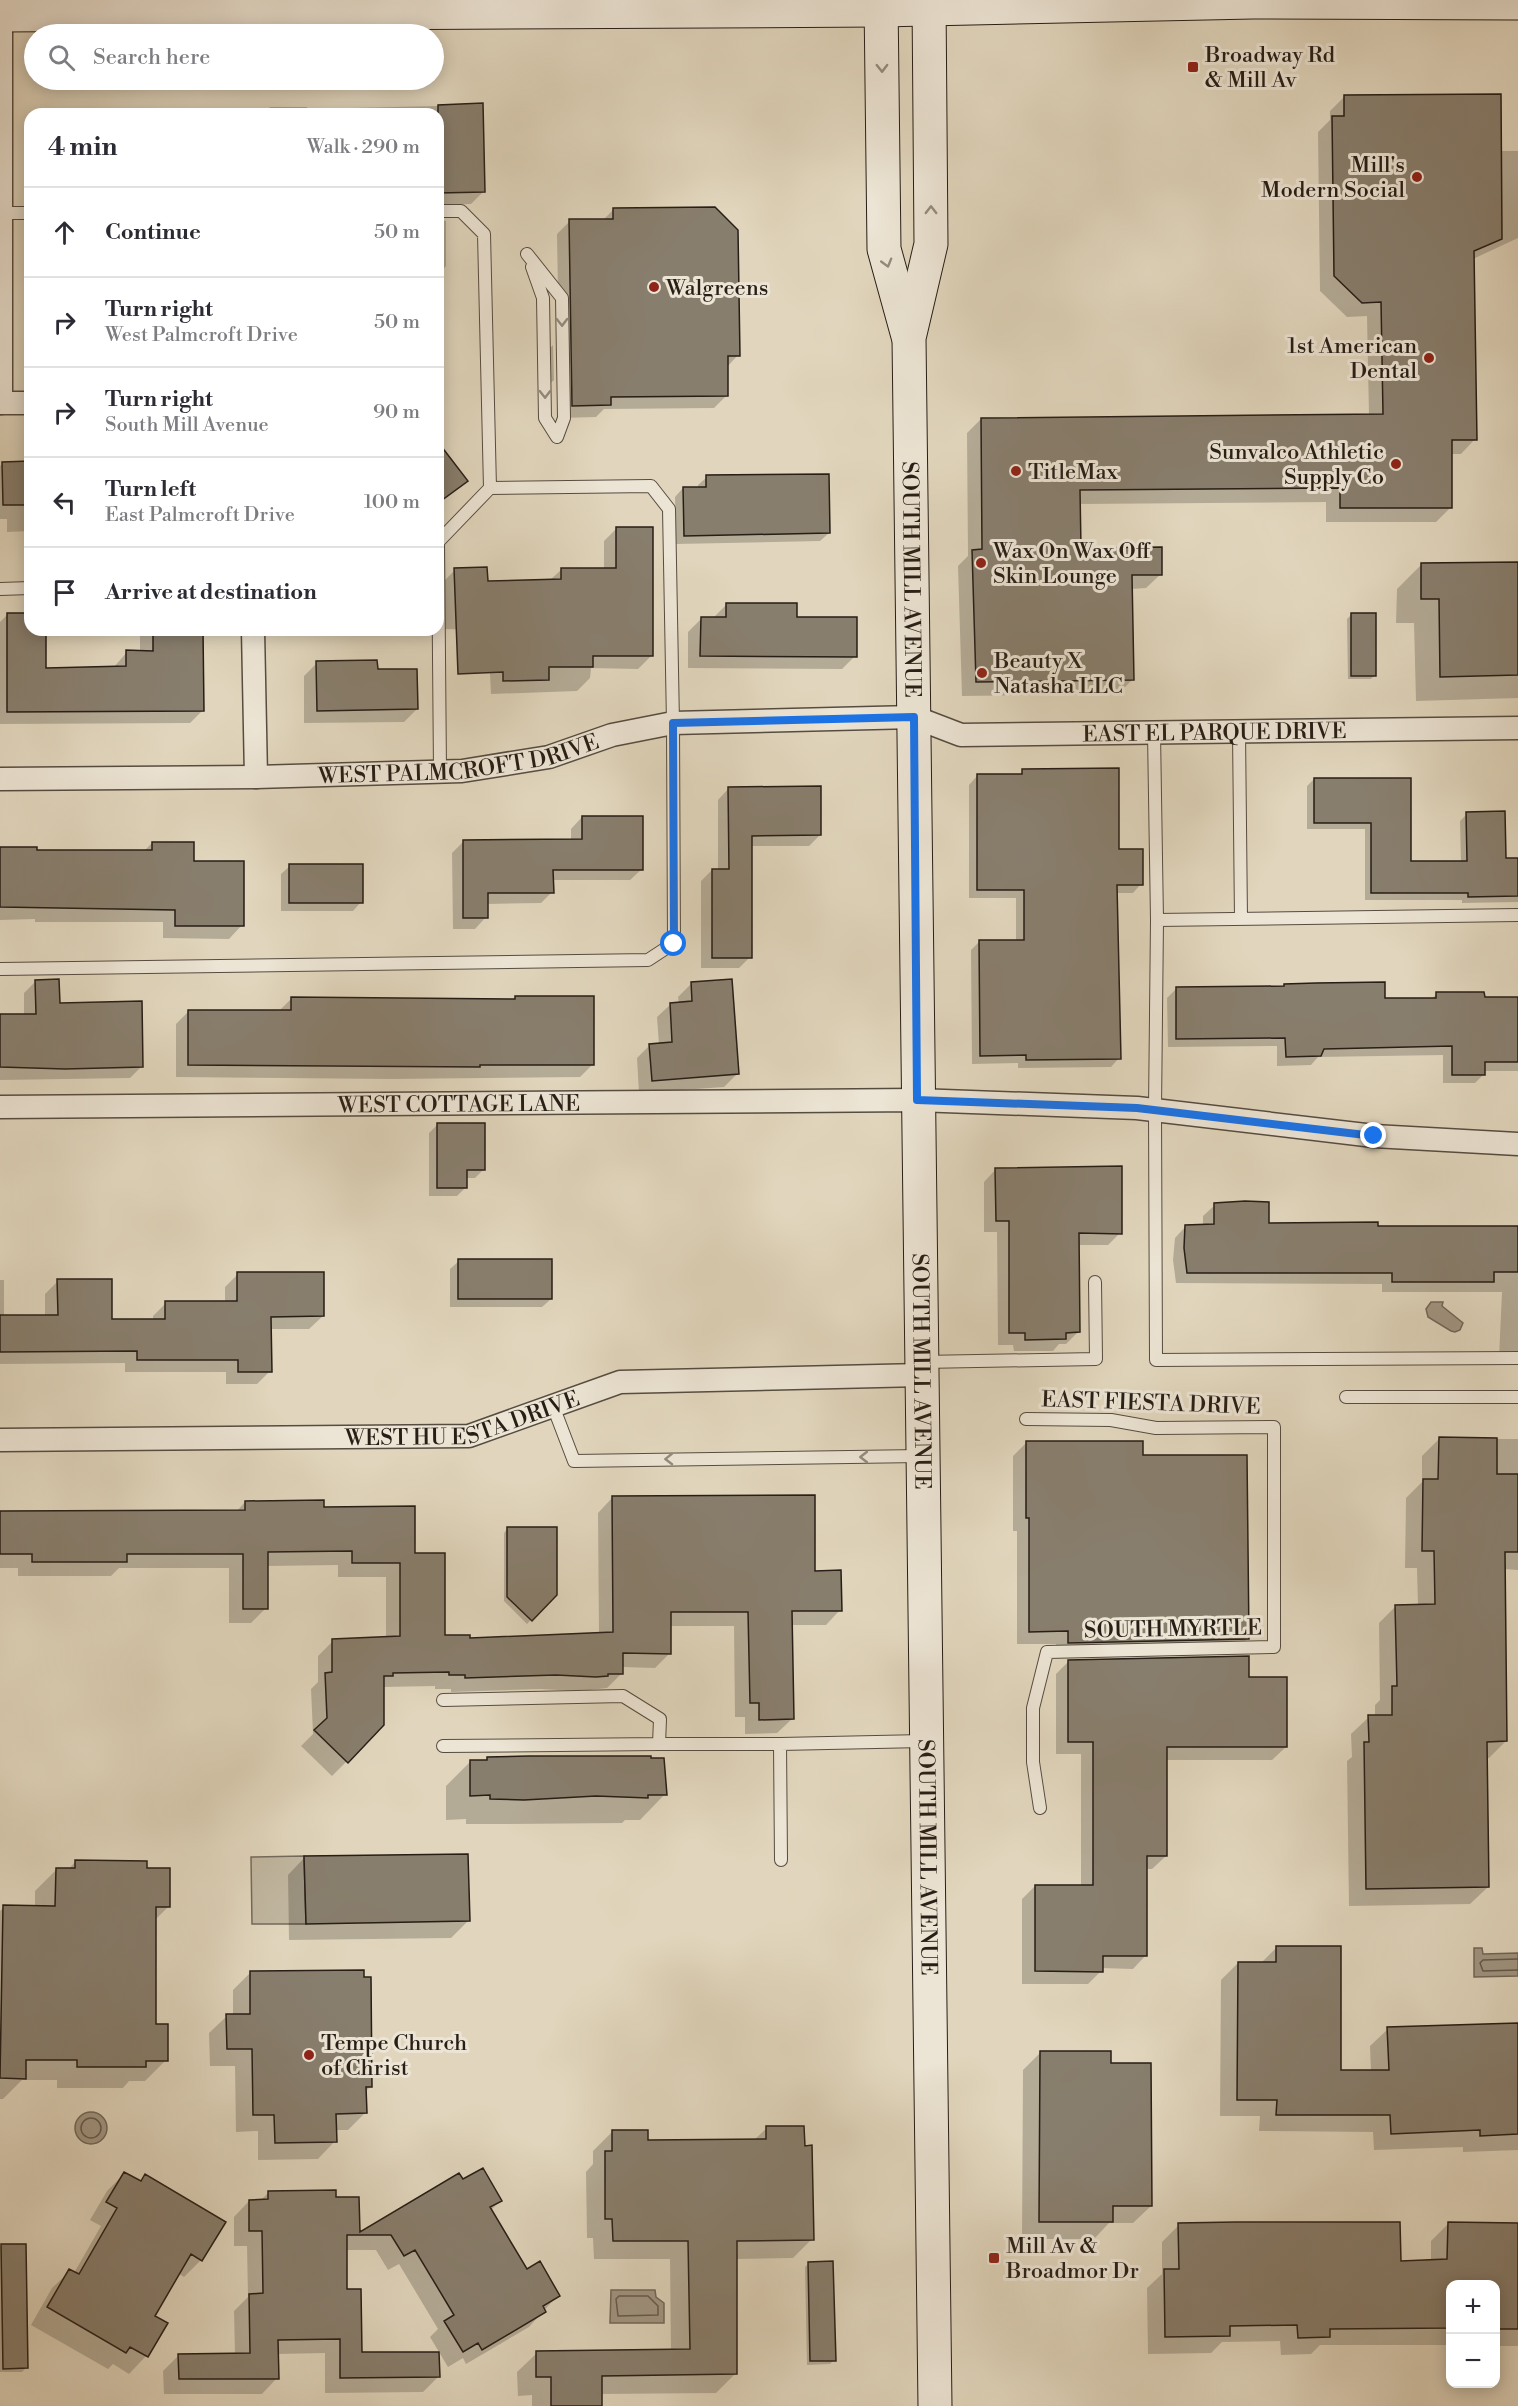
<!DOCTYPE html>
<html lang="en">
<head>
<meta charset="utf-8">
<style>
	:root { --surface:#fff; --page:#f7f7f7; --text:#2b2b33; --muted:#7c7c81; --line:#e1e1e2 }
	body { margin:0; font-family:"Libre Bodoni",serif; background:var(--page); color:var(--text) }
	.controls { position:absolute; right:18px; bottom:18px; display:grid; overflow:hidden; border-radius:12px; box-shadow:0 3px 15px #0003 }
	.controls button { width:54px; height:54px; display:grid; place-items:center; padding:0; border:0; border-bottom:2px solid var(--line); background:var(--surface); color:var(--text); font:30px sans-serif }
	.stop { position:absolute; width:18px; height:18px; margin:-14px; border:4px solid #1a73e8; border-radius:50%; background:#fff }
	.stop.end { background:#1a73e8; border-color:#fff; box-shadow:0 2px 6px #0008 }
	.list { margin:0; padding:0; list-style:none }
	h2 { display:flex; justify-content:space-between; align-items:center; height:78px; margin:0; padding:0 24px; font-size:26px }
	h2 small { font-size:20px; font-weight:400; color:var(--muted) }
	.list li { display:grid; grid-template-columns:39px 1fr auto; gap:18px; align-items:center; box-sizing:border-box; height:90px; padding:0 24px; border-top:2px solid var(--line) }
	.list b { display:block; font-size:22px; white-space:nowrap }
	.list p { margin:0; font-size:20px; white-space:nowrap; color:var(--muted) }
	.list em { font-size:20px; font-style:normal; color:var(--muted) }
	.icon { flex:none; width:33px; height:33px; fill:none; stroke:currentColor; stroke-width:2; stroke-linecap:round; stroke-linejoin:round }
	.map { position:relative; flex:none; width:1518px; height:2406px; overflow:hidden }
	.search { position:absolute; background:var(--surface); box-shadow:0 3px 15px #0003; left:24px; top:24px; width:420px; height:66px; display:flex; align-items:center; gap:15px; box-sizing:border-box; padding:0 21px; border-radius:33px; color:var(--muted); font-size:22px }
	.panel { position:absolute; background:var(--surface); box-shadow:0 3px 15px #0003; left:24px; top:108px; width:420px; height:528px; border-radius:18px }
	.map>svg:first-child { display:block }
	.green { fill:#c1b7a1; stroke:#746a5c; stroke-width:1.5 }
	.water { fill:#a29784; stroke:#716758; stroke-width:1.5 }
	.shadow { fill:#0003 }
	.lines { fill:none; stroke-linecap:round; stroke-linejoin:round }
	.shore { stroke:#645a4d; stroke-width:1.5 }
	.building { fill:#887e6d; stroke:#271e16; stroke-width:1.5 }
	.lane-casing { stroke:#564c40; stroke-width:14 }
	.street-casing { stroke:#564c40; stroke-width:25 }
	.secondary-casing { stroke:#271e16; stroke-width:35 }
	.lane { stroke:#ece4d4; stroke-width:12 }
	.street { stroke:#ece4d4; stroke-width:22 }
	.secondary { stroke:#ece4d4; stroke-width:33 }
	.oneway { stroke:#938b7e }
	.route { stroke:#1a73e8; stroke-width:8 }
	.poi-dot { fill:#8f2418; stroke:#ece4d4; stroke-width:2 }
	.labels { text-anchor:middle; stroke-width:6; stroke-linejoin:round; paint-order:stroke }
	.poi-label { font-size:22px; fill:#271e16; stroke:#ece4d4; text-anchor:start }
	.street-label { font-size:22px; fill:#271e16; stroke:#ece4d4 }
</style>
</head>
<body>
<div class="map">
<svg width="1518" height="2406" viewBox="0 0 1518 2406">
	<rect width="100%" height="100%" fill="#e1d6bd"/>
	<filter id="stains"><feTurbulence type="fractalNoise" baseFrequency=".00333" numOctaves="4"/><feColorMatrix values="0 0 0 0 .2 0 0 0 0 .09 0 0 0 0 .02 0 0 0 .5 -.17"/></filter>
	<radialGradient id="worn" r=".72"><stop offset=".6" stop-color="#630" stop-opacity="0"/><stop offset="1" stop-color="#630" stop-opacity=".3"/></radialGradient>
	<path class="green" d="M304,1856L306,1924H252L251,1857Z"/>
	<path class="water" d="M1431,1302H1443L1442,1306L1463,1323L1460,1330L1455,1332L1451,1331L1428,1317L1426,1309Z
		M1474,1948H1482L1483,1954L1518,1953V1976L1474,1977Z
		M75 2128a16 16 0 1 1 32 0a16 16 0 1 1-32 0Z
		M611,2290H655L656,2297L664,2303V2323H610Z"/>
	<path class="shadow" d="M1344,97L1500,151H1518V238L1473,259L1475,439L1461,454H1450L1451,507L1436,522H1326V502L1079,504V549L1161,574L1146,588L1131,589L1133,679L1118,694L962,696L958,566L968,556L967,433L981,419L1369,416L1367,316L1347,317L1320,291L1318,132L1330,120V111Z
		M482,105L484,191L471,204L444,205L438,210V114H264L270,107H307V109Z
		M613,210L738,355L727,367V395L714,408L604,409L596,417L560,418L557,234L570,221L603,220Z
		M438,220L446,221V266L438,275Z
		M30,258V344H29L26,261Z
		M553,345L554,380L540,393V358Z
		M438,447L466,481L438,504Z
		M3,463H30V531L7,532V519H0V466Z
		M707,477L829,533L820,541L676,544L675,497L683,488H698V485Z
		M617,528L651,656L638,669L591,668L590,678L577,691L491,694L490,673L534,631L443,629L442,583L455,570L486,582L550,580L562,569H604V541Z
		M1518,563V698L1416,701L1414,623H1396L1397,589L1422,564Z
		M727,604L795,618L855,656L842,669L688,668V632L701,619L713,618Z
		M7,615H30V630H45V669L114,667L127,652H140V635L145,630H201L203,710L190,723L0,724V622Z
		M1351,615L1375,675L1371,679H1348L1347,619Z
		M317,663L417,709L404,722L304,723V676Z
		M1023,771L1118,850L1141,884L1133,893H1116L1119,1058L1111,1067L1018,1068V1063L972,1064L971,950L980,941H1016V898H969V785L977,776H1018Z
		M1314,779H1410V862H1461L1460,821L1467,814L1505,860H1518V902L1462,903V900H1365V829H1307V786Z
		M729,788L820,835L809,846H750V957L739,968H701V881L712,870H718V800Z
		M582,817L642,869L630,880H552V892L541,903L486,904V917L475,929H453L452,853L464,841H571V829Z
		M152,843L192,862L242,925L229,939L163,938V922H35V919L0,920V849L36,851H144Z
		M290,866L361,902L353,911H281V874Z
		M36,981L58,1004L142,1066L130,1078L0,1080V1015H24V993Z
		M691,984L737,1074L724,1087L639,1093L637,1058L650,1045H659L657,1017L671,1004H679L678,997Z
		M1176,989L1384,999H1431L1437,994L1483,998H1518V1071H1484V1074L1475,1083H1443V1055L1318,1057L1311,1065L1277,1066V1046L1168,1047L1167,998Z
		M516,997L592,1065L580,1077L391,1079L176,1077V1024L188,1012L279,1011L292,998L512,1001Z
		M438,1124L484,1169L475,1178H466V1187L457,1196H429V1133Z
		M996,1169L1120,1233L1108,1245H1078V1332L1066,1344H1059L1053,1351H1014L1013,1345H998L997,1232H984V1182Z
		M1215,1205L1268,1224L1377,1227H1518V1358H1499L1502,1292H1382V1284L1176,1283L1173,1260L1175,1238L1186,1226H1203V1216Z
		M459,1261L551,1299L542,1307H450V1269Z
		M238,1274L323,1316L309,1329H270V1371L257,1384H226V1372H125V1363L0,1364V1280H4V1316H45V1294L58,1281L111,1321H153V1316L166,1303H225V1287Z
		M1439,1439H1518V1570L1504,1569L1506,1741L1489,1758H1486L1488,1887L1470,1904L1349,1906L1347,1761L1352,1757L1351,1734L1369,1717H1375V1705L1380,1700L1379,1623L1396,1606H1418L1417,1568H1405L1406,1498L1422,1482V1456Z
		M1026,1443L1142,1456L1247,1639L1234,1652L1056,1656V1644H1017V1531H1013V1456Z
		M612,1498L814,1572L840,1610L826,1625H791L792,1719L777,1733L745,1734V1717H735L734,1626H670V1653L655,1668L622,1667V1673L607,1688L580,1691L540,1689L451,1692V1689H435V1686L382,1687L383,1725L332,1776L301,1746L313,1734L311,1689L318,1682V1656L333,1641L386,1638V1577H338V1565L266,1566V1608L251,1623H229V1568H119L111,1576H18V1568H0V1511H9V1513L236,1512L245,1502L323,1508L414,1554L444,1636L468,1640L599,1634L598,1513Z
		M507,1529L555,1594L527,1624L504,1601V1533Z
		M1069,1661L1247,1678L1286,1747L1272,1760H1166V1856L1152,1869H1146V1955L1133,1969L1101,1968V1971L1088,1984H1022V1899L1035,1886H1081V1754H1056V1674Z
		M488,1758L665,1794L640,1820H625L622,1823L498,1824H466V1819L446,1820V1786L471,1761H485Z
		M305,1857L468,1921L451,1938L289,1940L288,1875Z
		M75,1862L146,1870L168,1907L155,1920L154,2025L166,2060L145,2081H129L123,2088H57V2080H22L3,2099H0V1911L4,1907H35V1891L56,1870H68Z
		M1276,1948L1340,2071H1371L1370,2046L1388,2029L1518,2024V2150L1463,2152V2147L1374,2150L1373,2132L1259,2131L1260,2116H1220L1221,1980L1238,1963H1261Z
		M250,1973L371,2086L365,2092V2113L348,2130H335V2141L318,2159L258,2160V2131L236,2132L235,2066H210L209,2033L227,2016H233V1990Z
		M1040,2053L1110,2064L1151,2206L1133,2223H1109L1094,2239H1022L1023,2070Z
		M767,2128L812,2239L793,2258L736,2259V2373L716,2393L600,2394L601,2406H532V2395L518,2396L517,2372L537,2353L671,2351L670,2259H594L593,2238H587L586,2172L593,2164V2151L612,2132L646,2142L754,2140Z
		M124,2174L139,2182L145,2176L201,2260L184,2277L178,2273L153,2316L166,2323L146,2356L129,2374L113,2364L108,2369L31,2325L52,2288L70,2271L74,2273L101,2226L90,2220L107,2191Z
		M462,2181L500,2201L491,2210L527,2271L558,2295L529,2327L466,2364L463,2358L448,2367L430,2337L438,2329L399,2264L388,2270L376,2250H345L346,2291L361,2354L438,2377L423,2392L325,2393V2353L277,2354V2378L262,2394H164L163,2371L179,2355H235L234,2311L248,2297L247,2246H234V2217L249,2201H260L268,2193L335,2199L359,2234Z
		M1449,2223L1518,2225V2346H1496V2284H1450V2345H1320L1311,2354L1281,2355L1280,2341L1222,2342L1211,2353L1148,2354L1147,2288L1162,2274V2242L1179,2225L1399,2262L1431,2261V2241Z
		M2,2245L26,2368L22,2372H0V2247Z
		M809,2263L834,2360L830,2364L807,2365L805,2267Z"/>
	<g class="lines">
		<path class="shore" d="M1518,1959L1483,1960L1480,1963L1483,1971L1518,1970
			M81 2128a10 10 0 1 1 20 0a10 10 0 1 1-20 0Z
			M619,2296H648L658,2306V2315L618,2316L616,2299Z"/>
	</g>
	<path class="building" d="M1501,94L1502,239L1474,251L1477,440H1452V508H1340V488L1080,490L1081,548L1162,547V575H1132L1134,680L976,682L972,550L982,549L981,418L1383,414L1381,302L1362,303L1334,276L1332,116H1344V95Z
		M483,103L485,192L438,193V105Z
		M715,207L738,230L740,356H728V396L611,397V405L572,406L569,219H613V208Z
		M438,442L468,481L438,503Z
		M30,461V505H3L2,462Z
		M829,474L830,533L684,536L683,487H706V475Z
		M616,527H653V656H593V667H549V680L503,681V672L458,674L454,568L487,567L488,581L561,579V568H616Z
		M1518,562V675L1440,677L1439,599H1421V563Z
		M726,603H797V617H857V657L700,656L701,617H726Z
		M7,613H30V630H46V668L126,666V650L153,651V630H203L204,711L7,712Z
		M1351,613H1376V676H1351Z
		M377,660L378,669H417L418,709L317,711L316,661Z
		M1119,768V849H1143V885H1117L1121,1059L1026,1060V1055L980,1056L979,940H1024V890H977V774H1022V769Z
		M1314,778H1411V861H1467L1466,812L1505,811L1506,858H1518V896L1468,897V893H1371V823H1314Z
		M821,786V835L752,836V958H712V869H729L728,787Z
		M582,816H643V870H553L554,893H488V918H463V840L582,839Z
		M152,842H194V861H244V926H175V910L0,907V847H37V850H152Z
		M289,864H363V903H289Z
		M59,979L60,1003L142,1001L143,1067L65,1069L0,1067V1014H36L35,980Z
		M732,979L739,1074L652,1081L649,1044L672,1042L670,1003L692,1001L691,982Z
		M1385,982V998H1436V992H1484L1485,997H1518V1062H1485V1075H1452V1046L1324,1049L1321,1056L1286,1057L1285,1038L1176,1039V987L1284,986V984L1316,983Z
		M515,996H594V1065H480V1067L188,1065V1010H291V997L515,999Z
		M437,1123H485V1170H467V1188H437Z
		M1122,1166V1234L1079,1233L1080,1332L1066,1333V1339L1025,1340V1333H1009V1221H996L995,1168Z
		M1245,1201L1269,1202V1223L1378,1222V1226H1518V1272H1494V1282H1392V1273H1187L1184,1248L1185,1225L1214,1224V1203Z
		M458,1259H552V1299H458Z
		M237,1272H324V1316L271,1317L272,1372H238V1360H137V1351L0,1352V1315H58L57,1279H112V1319H165V1301H237Z
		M1439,1437L1497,1438V1474H1518V1552H1505L1507,1741L1487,1742L1489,1887L1366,1889L1364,1742H1369L1368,1715H1392V1686H1397L1395,1605L1435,1604L1434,1551H1422L1423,1479H1438Z
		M1026,1441H1143V1455H1247L1249,1639L1068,1643V1631L1029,1632V1518H1026Z
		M815,1495V1571L841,1570L842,1611H792L794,1719L759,1720V1703H750L748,1612H671V1654L623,1653V1674H608V1676L596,1677L556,1675L465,1678V1675H449V1672L393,1673V1676H384V1725L348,1763L314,1730L327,1718L325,1673L332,1672V1639L400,1636V1563H352V1551L268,1552V1609H243V1554H127V1562H32V1554H0V1511L245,1510V1501L324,1500V1507L415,1506V1553H445V1635H470V1638L613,1632L612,1496Z
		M507,1527H557V1595L532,1621L507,1597Z
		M1249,1656V1677H1287V1747H1167V1856H1147V1956H1103V1972L1035,1971V1885H1093V1742H1068V1660Z
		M529,1756H651V1758H664L667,1795H648V1798L596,1796L524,1800L490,1799V1795L470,1796V1760H487V1757Z
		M468,1854L470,1921L306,1924L304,1856Z
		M75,1860L147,1861V1868H170V1907H156V2024H168V2061H146V2067H77V2060H26V2079L0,2078L3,1905L55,1906L56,1868H75Z
		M1276,1946H1341V2070H1389L1387,2027L1518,2023V2134L1480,2136V2130L1391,2134L1390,2115H1276L1277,2100H1237L1238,1962H1276Z
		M364,1970V1977H371L372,2087H366L367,2113L336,2114L337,2142L275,2143L274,2115H253L252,2049H227L226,2014H250V1971Z
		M1040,2051H1111V2063H1151L1152,2206H1113V2222H1039Z
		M766,2126H804L805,2146L812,2145L814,2240L737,2241V2374L602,2376V2406H551V2377H536V2351L690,2349L688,2241H613L612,2219H605V2151H612V2130H648V2140L766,2139Z
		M483,2168L502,2201L490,2207L527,2269L540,2261L560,2296L543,2306L546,2312L482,2350L478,2343L463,2352L444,2321L454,2315L415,2250L404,2256L391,2235H347V2289H361L362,2352H439L440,2377L340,2378V2339L278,2340L279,2379H179L178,2354L250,2353L249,2294L263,2293L262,2231H249V2200L268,2199V2191L336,2190V2197H359L360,2232L459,2173L463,2179Z
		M124,2172L141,2181L145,2174L226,2222L202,2261L191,2254L155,2316L168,2323L148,2357L130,2347L126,2353L47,2307L69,2269L79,2274L117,2208L106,2202Z
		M1236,2222H1400L1401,2261L1447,2259L1448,2222L1518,2223V2329H1496V2284H1450V2328L1330,2329V2337L1298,2338L1297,2325L1230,2326V2336L1165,2337L1164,2269H1179L1178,2223Z
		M1,2244H26L28,2368L3,2369Z
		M833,2261L836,2361H810L808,2262Z"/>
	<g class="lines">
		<defs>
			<path id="lane" d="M438,211H461L484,234L490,488L438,542L440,771
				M0,213H30
				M527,254L562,298L564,418L557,437
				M532,267L543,298L545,418L557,437
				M0,589L30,588
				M1239,732L1241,919
				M1154,733L1157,920
				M1518,915L1157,920L1155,1110L1156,1360L1518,1358
				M0,969L648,960L674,943L673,723L669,509L651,486L490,488
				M922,1362L1096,1359L1095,1282
				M1346,1397H1518
				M553,1406L574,1461L921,1456
				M1026,1419L1111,1420L1156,1428L1274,1427V1647L1047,1652L1033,1708V1762L1040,1808
				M443,1700L623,1696L660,1719L659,1744L443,1746
				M659,1744H780L924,1741
				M780,1744L781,1860"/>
			<g id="street">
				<path d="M1,15V403"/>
				<path d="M0,403H30"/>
				<path d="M253,630L256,777"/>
				<path id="s1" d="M0,779L256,777L462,771L549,757L612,735L673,723L914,717L961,735L1518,728"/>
				<path id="s2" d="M0,1107L917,1100L1137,1108L1374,1136L1518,1144"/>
				<path id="s3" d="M0,1440L469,1436L620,1382L921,1375"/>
			</g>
			<g id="secondary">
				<path d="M881,0L884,249L908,336"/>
				<path id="s4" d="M929,0L931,244L909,338L935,2406"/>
				<path d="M0,15L881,10L1253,2L1518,3"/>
			</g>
		</defs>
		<use href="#lane" class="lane-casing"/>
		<use href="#street" class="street-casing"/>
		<use href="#secondary" class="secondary-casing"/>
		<use href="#lane" class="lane"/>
		<use href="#street" class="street"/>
		<use href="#secondary" class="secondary"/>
	</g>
	<defs><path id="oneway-chevron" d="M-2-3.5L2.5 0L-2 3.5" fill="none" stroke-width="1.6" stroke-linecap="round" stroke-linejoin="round" transform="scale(1.5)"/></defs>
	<g class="oneway">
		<use href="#oneway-chevron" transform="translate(882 68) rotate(89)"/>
		<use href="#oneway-chevron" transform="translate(931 210) rotate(-90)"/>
		<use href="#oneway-chevron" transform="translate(887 263) rotate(74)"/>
		<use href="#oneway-chevron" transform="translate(562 322) rotate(89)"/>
		<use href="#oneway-chevron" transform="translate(545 394) rotate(89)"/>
		<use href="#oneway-chevron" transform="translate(864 1457) rotate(180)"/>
		<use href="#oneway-chevron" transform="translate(669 1459) rotate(179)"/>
	</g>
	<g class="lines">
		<path class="route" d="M674,944L673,723L914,717L917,1100L1137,1108L1374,1136"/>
	</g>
	<g class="poi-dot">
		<rect x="1187" y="61" width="12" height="12" rx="3"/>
		<circle cx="1417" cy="177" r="6"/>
		<circle cx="654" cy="287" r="6"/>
		<circle cx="1429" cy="358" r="6"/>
		<circle cx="1396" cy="464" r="6"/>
		<circle cx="1016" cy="471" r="6"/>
		<circle cx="981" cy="563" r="6"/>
		<circle cx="982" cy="673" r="6"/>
		<circle cx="309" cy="2055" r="6"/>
		<rect x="988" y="2252" width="12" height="12" rx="3"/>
	</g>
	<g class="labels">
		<g class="poi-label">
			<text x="1205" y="62">Broadway Rd<tspan x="1205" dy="25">&amp; Mill Av</tspan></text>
			<text x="1405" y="172" text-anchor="end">Mill's<tspan x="1405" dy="25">Modern Social</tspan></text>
			<text x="666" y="295">Walgreens</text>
			<text x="1417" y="353" text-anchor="end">1st American<tspan x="1417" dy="25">Dental</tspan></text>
			<text x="1384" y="459" text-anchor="end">Sunvalco Athletic<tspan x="1384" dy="25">Supply Co</tspan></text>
			<text x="1028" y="479">TitleMax</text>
			<text x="993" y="558">Wax On Wax Off<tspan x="993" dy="25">Skin Lounge</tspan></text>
			<text x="994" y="668">Beauty X<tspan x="994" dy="25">Natasha LLC</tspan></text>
			<text x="321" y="2050">Tempe Church<tspan x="321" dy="25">of Christ</tspan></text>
			<text x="1006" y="2253">Mill Av &amp;<tspan x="1006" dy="25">Broadmor Dr</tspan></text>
		</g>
		<g class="street-label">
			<text dy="8" stroke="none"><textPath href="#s4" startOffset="582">SOUTH MILL AVENUE</textPath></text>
			<text dy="8" stroke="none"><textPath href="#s1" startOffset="1224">EAST EL PARQUE DRIVE</textPath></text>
			<text dy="8" stroke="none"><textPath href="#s1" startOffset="460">WEST PALMCROFT DRIVE</textPath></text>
			<text dy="8" stroke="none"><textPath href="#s2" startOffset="459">WEST COTTAGE LANE</textPath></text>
			<text dy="8" stroke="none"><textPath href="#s4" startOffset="1374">SOUTH MILL AVENUE</textPath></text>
			<text transform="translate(1151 1402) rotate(2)" y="8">EAST FIESTA DRIVE</text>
			<text dy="8" stroke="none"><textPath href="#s3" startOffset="465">WEST HU ESTA DRIVE</textPath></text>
			<text transform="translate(1173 1628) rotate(-1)" y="8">SOUTH MYRTLE</text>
			<text dy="8" stroke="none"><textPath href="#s4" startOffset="1860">SOUTH MILL AVENUE</textPath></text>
		</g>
	</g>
	<rect width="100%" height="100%" filter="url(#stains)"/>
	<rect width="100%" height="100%" fill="url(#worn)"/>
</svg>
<div class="controls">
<button>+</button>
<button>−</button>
</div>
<div class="stop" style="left:674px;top:944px"></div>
<div class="stop end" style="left:1374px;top:1136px"></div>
<div class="search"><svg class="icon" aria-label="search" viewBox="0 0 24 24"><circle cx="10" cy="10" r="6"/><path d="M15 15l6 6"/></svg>Search here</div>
<section class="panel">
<h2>4 min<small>Walk · 290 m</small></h2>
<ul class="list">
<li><svg class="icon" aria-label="ahead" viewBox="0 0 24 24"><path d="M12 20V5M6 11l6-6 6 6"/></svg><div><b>Continue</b></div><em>50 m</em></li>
<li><svg class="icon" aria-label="right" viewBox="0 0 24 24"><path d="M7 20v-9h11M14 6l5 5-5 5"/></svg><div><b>Turn right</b><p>West Palmcroft Drive</p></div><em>50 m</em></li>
<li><svg class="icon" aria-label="right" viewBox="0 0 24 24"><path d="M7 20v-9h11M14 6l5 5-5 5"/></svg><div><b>Turn right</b><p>South Mill Avenue</p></div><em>90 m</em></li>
<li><svg class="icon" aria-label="left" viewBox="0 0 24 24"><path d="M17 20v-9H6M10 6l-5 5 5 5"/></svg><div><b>Turn left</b><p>East Palmcroft Drive</p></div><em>100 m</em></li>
<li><svg class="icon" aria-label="arrive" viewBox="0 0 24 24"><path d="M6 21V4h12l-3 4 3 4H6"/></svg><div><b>Arrive at destination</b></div></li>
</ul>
</section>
</div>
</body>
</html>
